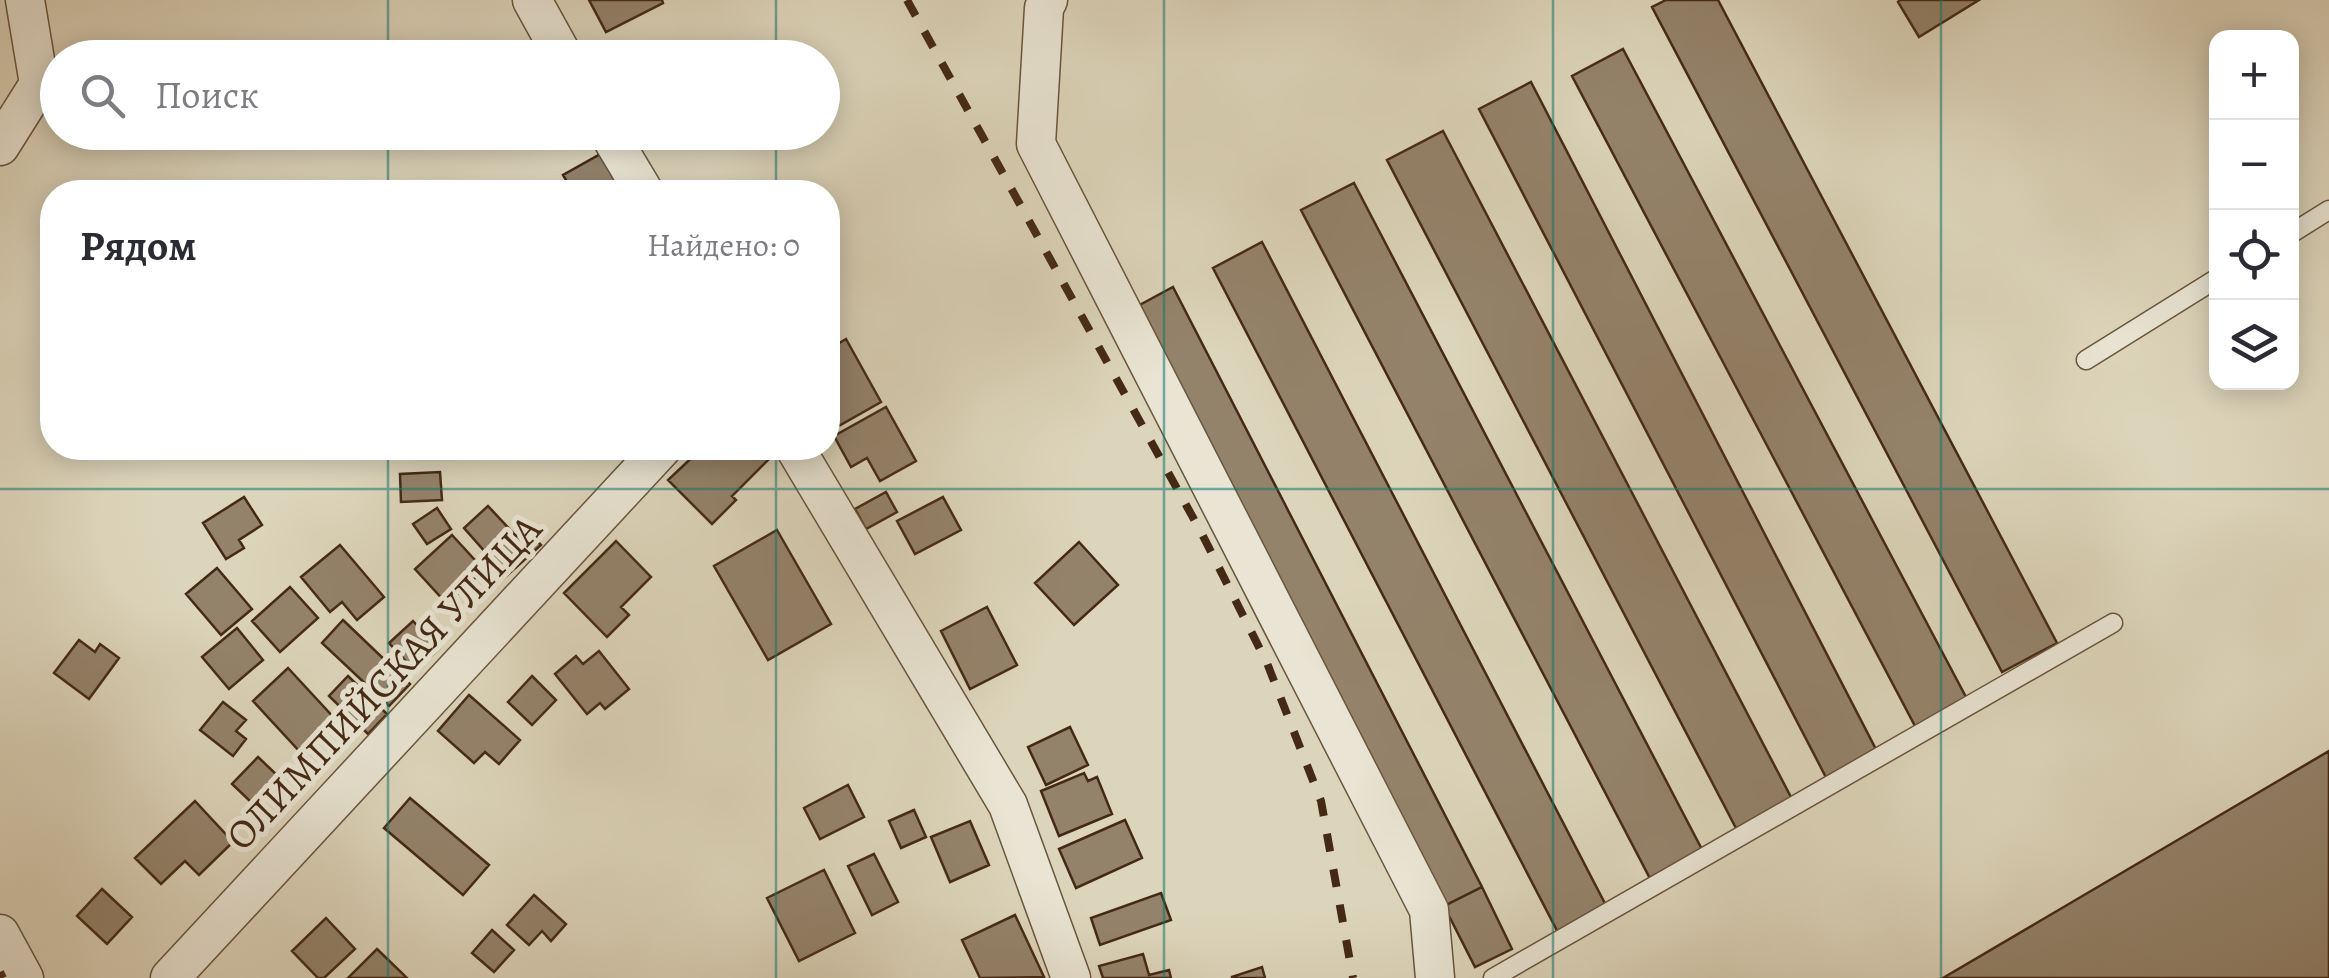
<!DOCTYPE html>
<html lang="ru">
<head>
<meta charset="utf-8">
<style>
	:root { --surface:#fff; --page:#f2f2f3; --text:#2b2b33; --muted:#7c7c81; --line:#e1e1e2 }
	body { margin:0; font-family:Alegreya,serif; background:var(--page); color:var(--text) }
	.controls { position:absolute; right:30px; top:30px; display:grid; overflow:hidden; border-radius:20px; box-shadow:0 5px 25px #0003 }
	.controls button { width:90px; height:90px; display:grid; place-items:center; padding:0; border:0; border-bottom:2px solid var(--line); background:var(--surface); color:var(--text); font:50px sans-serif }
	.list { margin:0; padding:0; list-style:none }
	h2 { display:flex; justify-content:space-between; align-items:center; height:130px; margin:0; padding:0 40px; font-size:42px }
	h2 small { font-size:32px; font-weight:400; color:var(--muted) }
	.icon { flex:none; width:55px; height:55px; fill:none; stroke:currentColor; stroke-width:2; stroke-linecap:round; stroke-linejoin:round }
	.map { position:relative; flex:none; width:2329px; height:978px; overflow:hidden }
	.search { position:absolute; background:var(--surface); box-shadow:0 5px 25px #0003; left:40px; top:40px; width:800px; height:110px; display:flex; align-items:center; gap:25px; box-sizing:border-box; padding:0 35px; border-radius:55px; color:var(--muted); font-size:38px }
	.panel { position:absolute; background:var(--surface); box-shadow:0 5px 25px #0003; left:40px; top:180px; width:800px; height:280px; border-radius:40px }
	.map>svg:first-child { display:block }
	.building { fill:#94836b; stroke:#442a15; stroke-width:2.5 }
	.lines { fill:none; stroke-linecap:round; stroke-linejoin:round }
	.lane-casing { stroke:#6a553e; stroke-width:21 }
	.street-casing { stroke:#6a553e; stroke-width:41 }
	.lane { stroke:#e9e4d3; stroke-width:18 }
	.street { stroke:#e9e4d3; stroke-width:38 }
	.rail { stroke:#442a15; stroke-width:8; stroke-dasharray:18 18; stroke-linecap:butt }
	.grid { fill:none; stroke:#0f766e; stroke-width:2.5; stroke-opacity:0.55 }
	.labels { text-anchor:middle; stroke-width:10; stroke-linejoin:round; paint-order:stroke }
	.street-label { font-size:40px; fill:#442a15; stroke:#e9e4d3 }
</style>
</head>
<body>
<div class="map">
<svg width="2329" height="978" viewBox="0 0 2329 978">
	<rect width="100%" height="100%" fill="#ddd5bb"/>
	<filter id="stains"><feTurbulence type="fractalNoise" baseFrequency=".002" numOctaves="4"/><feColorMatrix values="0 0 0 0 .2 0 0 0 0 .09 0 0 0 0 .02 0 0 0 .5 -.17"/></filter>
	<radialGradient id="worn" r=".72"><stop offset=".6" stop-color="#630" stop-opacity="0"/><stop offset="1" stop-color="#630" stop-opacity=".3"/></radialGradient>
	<path class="building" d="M589,0H662L663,3L606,32Z
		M1666,0H1718L2057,643L2002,672L1652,7Z
		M1900,0H1979L1919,37L1898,2Z
		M1623,49L1967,699L1915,726L1572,76Z
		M1531,82L1882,761L1831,787L1479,109Z
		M1443,131L1793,801L1737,830L1387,160Z
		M604,152L621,183L605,192H573L563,175Z
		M1354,183L1708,861L1655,888L1301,210Z
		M1262,242L1613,919L1564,944L1213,268Z
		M1173,287L1482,887L1444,906L1136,307Z
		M846,339L881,402L828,432V350Z
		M886,407L916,461L880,481L867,458L851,467L834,436Z
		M702,448L778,450L732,496L736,500L712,524L668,480Z
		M440,472L442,500L401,502L400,474Z
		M886,492L897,512L866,529L855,509Z
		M244,497L262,525L239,540L244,548L226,559L203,523Z
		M943,497L961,530L915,554L897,521Z
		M488,506L516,536L525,528L541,545L502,580L482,557L486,553L464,528Z
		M437,508L451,529L427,544L413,524Z
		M777,530L831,624L768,660L714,566Z
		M452,535L484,570L447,604L415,569Z
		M616,541L651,577L621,607L629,615L607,637L564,593Z
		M1079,542L1118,585L1074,625L1035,583Z
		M340,545L384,597L357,620L342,602L330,612L301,577Z
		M217,568L252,609L221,635L186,594Z
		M290,587L318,618L280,652L252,621Z
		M987,607L1017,665L970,689L941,631Z
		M343,620L410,684L389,706L322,643Z
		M413,621L439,649L415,671L389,643Z
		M237,628L263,660L229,689L202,657Z
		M79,640L95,652L100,644L119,658L89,699L54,673Z
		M599,651L629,689L605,709L600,703L587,714L555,674L576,656L583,664Z
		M288,668L336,720L301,753L253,701Z
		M348,676L387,714L368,734L329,696Z
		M532,676L556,700L532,725L508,702Z
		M469,695L520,740L499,764L485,752L474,763L438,731Z
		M223,702L246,720L236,731L246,739L233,756L200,730Z
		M1070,727L1088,765L1046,785L1028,747Z
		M2329,751V978H1943Z
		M258,757L278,776L252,803L232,784Z
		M1084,773L1088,781L1097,777L1112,814L1059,836L1041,791Z
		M848,785L864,817L820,839L804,808Z
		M410,798L489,865L463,895L384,828Z
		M195,801L233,842L199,875L185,861L161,884L135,858Z
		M914,810L926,837L901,848L889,821Z
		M1125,820L1142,858L1076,888L1059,849Z
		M970,821L989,865L950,882L931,837Z
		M874,854L898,902L872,915L848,866Z
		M824,870L855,933L799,961L767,898Z
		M1482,887L1512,949L1475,967L1444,906Z
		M102,889L132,917L107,944L77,916Z
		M1161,893L1171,920L1100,945L1091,918Z
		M534,895L566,924L551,941L542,931L529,945L507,925Z
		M1015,915L1044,977L980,978L962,940Z
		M326,918L355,949L324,978H318L292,951Z
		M492,930L514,950L494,972L472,953Z
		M377,949L407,978H348Z
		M1143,954L1149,975L1169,970L1171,978H1103L1099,966Z
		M1262,967L1265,978H1232V977Z"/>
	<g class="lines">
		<defs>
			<path id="lane" d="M2292,233L2329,210
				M2086,360L2216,279
				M1493,978L2113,623"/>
			<path id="street" d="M532,0L564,58
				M1048,0L1044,8L1036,144L1429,910L1435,978
				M608,132L644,192
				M0,146L39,84L25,0
				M795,448L1008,805L1071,978
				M0,934L24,978
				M170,978L662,448"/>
		</defs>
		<use href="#lane" class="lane-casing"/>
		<use href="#street" class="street-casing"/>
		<use href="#lane" class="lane"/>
		<use href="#street" class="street"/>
		<path class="rail" d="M907,0L1201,532L1267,663L1321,801L1353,978
			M0,972L3,978"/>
	</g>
	<path class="grid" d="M388,0V58M776,0V58M1164,0V978M1553,0V978M1941,0V978M388,132V192M776,132V192M388,448V978M776,448V978M0,489H2329"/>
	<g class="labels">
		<g class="street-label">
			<text transform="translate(383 682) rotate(-47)" y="14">ОЛИМПИЙСКАЯ УЛИЦА</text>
		</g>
	</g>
	<rect width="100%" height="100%" filter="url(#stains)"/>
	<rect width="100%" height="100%" fill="url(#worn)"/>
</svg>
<div class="controls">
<button>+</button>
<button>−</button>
<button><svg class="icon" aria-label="locate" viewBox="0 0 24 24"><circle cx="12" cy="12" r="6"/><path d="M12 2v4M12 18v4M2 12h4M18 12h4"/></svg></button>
<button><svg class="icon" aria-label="layers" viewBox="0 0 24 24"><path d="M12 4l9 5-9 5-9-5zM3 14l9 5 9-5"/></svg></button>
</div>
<div class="search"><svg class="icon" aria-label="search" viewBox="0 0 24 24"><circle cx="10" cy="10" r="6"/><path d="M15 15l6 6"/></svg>Поиск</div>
<section class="panel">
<h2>Рядом<small>Найдено: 0</small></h2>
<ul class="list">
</ul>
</section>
</div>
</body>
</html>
